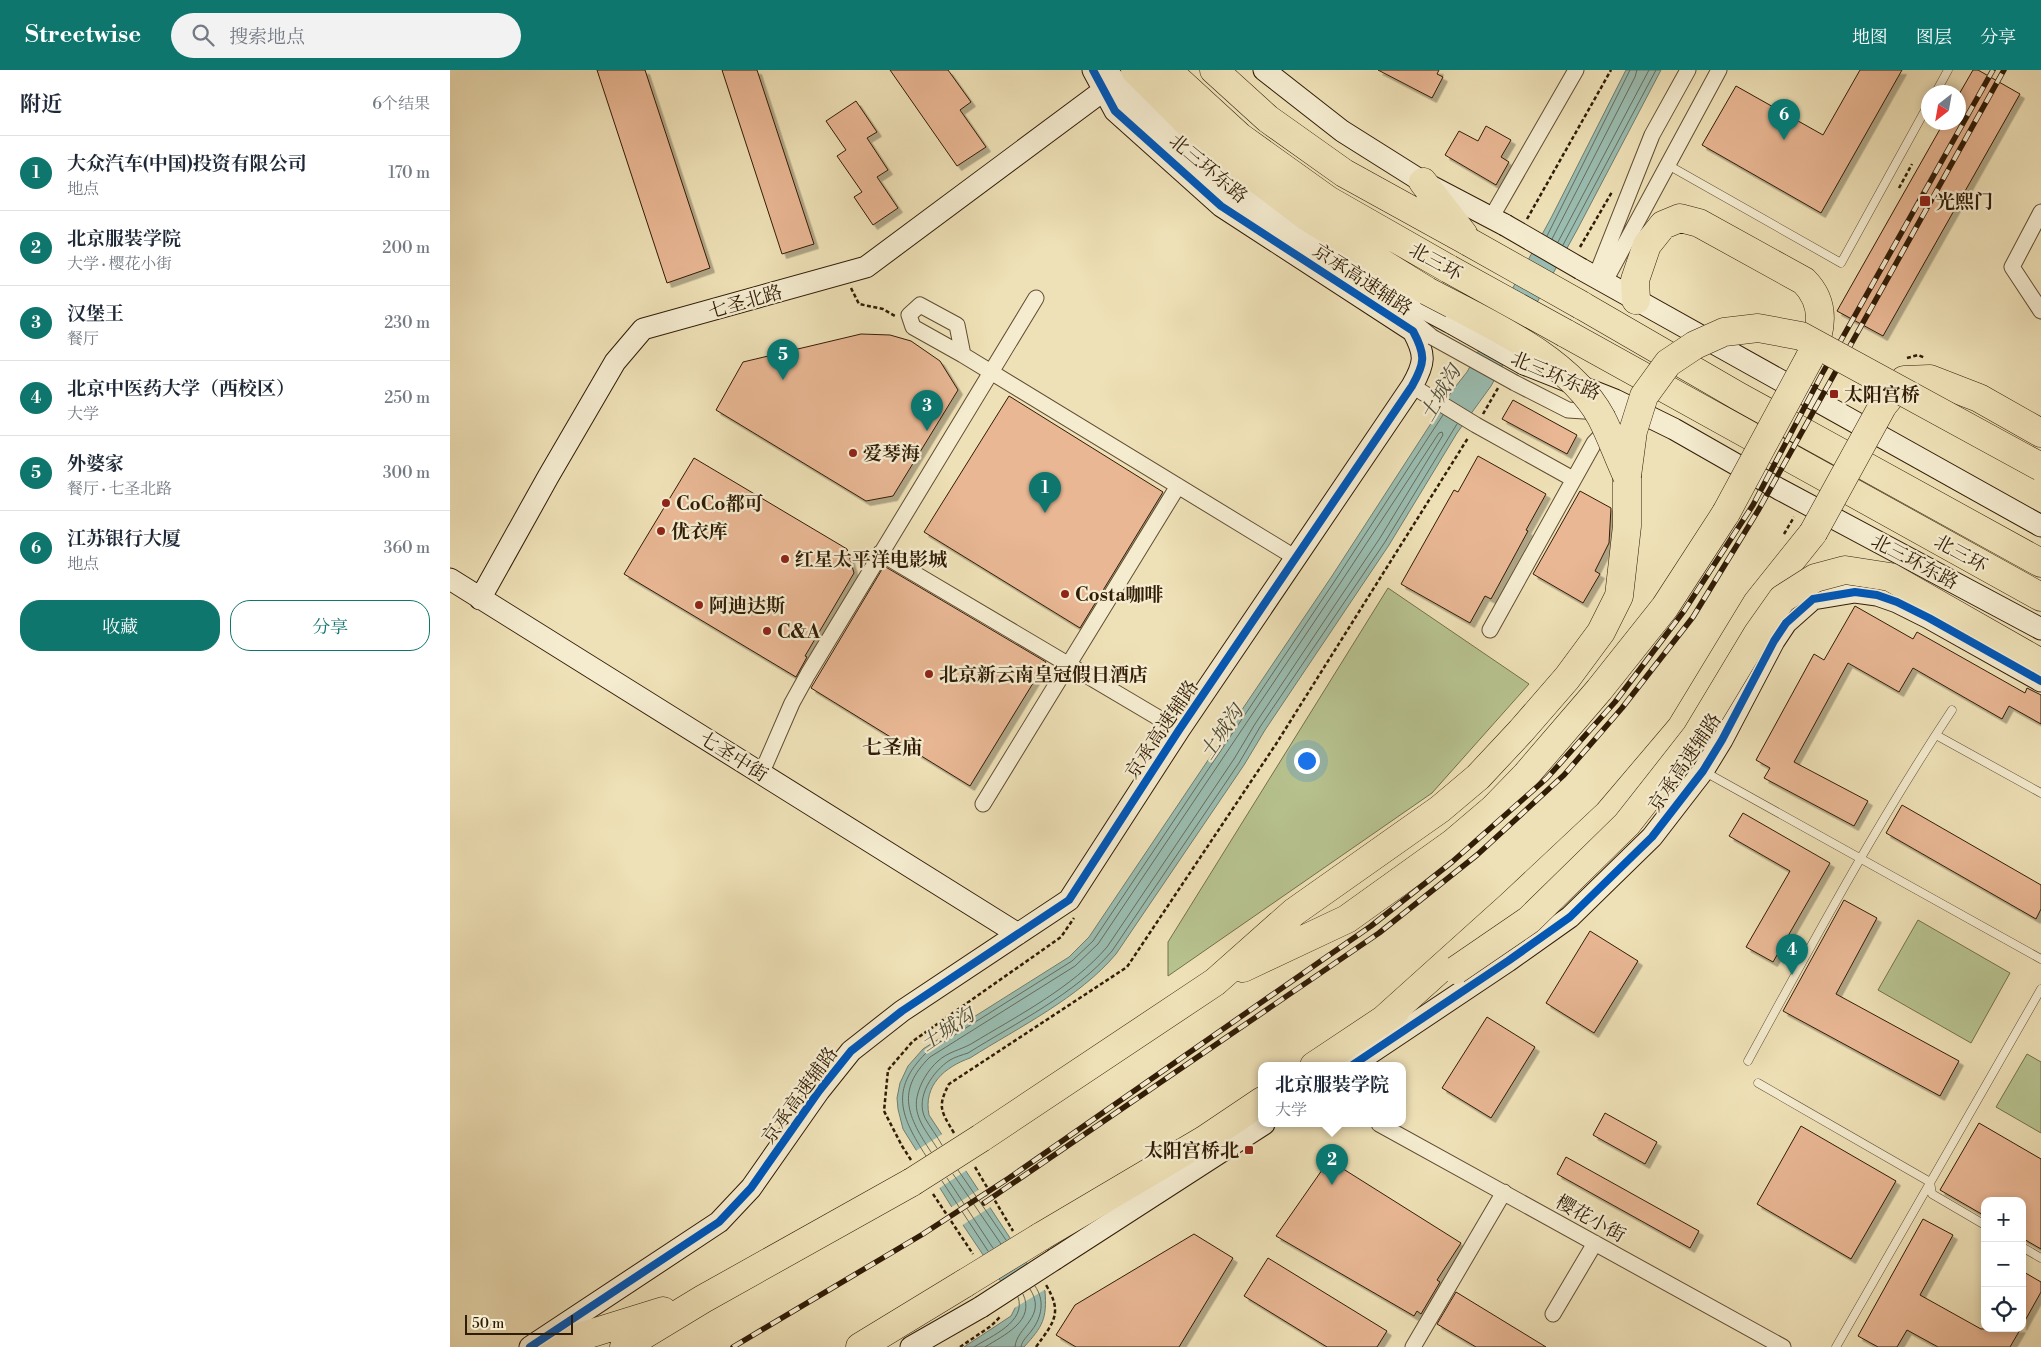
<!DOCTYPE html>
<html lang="zh">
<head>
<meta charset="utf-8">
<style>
	:root { --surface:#fff; --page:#f2f2f3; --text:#1f2937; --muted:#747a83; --line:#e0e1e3; --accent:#0f766e }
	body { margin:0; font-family:"Libre Bodoni","Noto Serif SC",serif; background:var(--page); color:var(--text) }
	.controls { position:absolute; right:15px; bottom:15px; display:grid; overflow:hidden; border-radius:10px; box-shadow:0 2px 8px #0003 }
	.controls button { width:45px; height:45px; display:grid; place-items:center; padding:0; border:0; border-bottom:1px solid var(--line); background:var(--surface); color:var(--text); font:25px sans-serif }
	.compass { position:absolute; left:1471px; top:15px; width:45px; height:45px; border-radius:50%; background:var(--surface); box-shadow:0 2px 8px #0003; rotate:211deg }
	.scale { position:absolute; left:15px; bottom:12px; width:108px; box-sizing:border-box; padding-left:5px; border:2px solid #311c06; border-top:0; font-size:14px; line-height:18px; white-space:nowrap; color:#311c06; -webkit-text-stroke:4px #f5ecd0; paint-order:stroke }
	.you { position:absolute; left:856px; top:690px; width:18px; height:18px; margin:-12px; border:4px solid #fff; border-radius:50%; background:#1a73e8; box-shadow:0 0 0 8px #1a73e833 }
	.badge { display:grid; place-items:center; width:32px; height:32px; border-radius:50%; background:var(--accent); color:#fff; font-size:16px; font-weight:700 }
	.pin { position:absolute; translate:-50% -41px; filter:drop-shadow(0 1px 2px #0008) }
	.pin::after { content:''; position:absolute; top:26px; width:18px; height:15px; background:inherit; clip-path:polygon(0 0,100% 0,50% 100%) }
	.popup { position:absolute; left:808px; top:992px; width:148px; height:65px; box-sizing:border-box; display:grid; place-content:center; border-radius:10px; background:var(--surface); filter:drop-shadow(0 1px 4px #0005); font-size:16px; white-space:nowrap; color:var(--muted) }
	.popup b { font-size:19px; color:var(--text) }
	.popup::after { content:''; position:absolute; left:50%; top:100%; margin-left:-10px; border:10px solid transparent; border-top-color:var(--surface) }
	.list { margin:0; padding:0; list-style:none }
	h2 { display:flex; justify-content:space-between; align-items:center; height:65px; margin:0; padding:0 20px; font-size:21px }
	h2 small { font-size:16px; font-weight:400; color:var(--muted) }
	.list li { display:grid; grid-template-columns:32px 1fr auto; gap:15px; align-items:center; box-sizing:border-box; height:75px; padding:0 20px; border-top:1px solid var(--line) }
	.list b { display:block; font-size:19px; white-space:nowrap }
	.list p { margin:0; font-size:16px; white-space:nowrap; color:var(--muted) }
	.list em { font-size:16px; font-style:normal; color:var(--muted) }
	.actions { display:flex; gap:10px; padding:15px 20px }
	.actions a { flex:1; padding:11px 0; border:1px solid var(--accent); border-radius:20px; text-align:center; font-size:18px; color:var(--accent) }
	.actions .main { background:var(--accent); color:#fff }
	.icon { flex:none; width:28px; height:28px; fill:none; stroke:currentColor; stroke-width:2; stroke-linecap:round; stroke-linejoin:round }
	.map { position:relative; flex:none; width:1591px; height:1277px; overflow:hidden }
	header { display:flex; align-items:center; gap:30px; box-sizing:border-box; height:70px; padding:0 25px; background:var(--accent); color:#fff }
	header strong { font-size:24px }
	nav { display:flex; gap:28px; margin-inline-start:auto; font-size:18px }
	.search { width:350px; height:45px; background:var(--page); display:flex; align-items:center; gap:12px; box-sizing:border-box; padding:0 18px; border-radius:28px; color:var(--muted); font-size:19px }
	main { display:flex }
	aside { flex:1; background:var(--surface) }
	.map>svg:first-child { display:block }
	.green { fill:#b7c390; stroke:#74704b }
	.water { fill:#9abdb1; stroke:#707d6d }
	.pier { fill:#efe1b7 }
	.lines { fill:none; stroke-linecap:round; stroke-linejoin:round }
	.shore { stroke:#666c5c; stroke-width:1 }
	.building { fill:#e9b794; stroke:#311c06; filter:url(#shadow) }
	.lane-casing { stroke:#604d32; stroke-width:9 }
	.street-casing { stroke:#604d32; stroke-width:17 }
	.secondary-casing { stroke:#311c06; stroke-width:23 }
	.highway-casing { stroke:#311c06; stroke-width:29 }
	.path { stroke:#311c06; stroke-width:2.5; stroke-dasharray:4 2.5; stroke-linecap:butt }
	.lane { stroke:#f5ecd0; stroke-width:8 }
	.street { stroke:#f5ecd0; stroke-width:15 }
	.secondary { stroke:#f5ecd0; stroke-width:21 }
	.highway { stroke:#efe1b7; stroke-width:28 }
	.rail-casing { stroke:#311c06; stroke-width:5.5 }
	.rail { stroke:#f5ecd0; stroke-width:4; stroke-dasharray:11; stroke-linecap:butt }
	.street-bridge-casing { stroke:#604d32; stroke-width:17; stroke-linecap:butt }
	.secondary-bridge-casing { stroke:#311c06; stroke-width:23; stroke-linecap:butt }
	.highway-bridge-casing { stroke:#311c06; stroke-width:29; stroke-linecap:butt }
	.street-bridge { stroke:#f5ecd0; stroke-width:15 }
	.secondary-bridge { stroke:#f5ecd0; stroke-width:21 }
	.highway-bridge { stroke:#efe1b7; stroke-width:28 }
	.cycleway-casing { stroke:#f5ecd0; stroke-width:11 }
	.cycleway { stroke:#0057b8; stroke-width:8 }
	.poi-dot { fill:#8f2418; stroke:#f5ecd0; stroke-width:2 }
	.labels { text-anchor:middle; stroke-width:4.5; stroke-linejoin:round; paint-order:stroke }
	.street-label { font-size:19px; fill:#311c06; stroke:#f5ecd0 }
	.poi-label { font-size:19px; font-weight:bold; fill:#311c06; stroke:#f5ecd0; text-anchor:start }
	.water-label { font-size:20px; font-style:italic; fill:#504c39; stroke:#f5ecd0 }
	.neighbourhood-label { font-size:20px; font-weight:bold; fill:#311c06; stroke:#f5ecd0 }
</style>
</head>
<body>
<header>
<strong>Streetwise</strong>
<div class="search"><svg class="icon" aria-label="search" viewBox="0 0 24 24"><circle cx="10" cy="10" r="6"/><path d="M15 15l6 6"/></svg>搜索地点</div>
<nav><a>地图</a><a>图层</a><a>分享</a></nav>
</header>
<main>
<aside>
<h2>附近<small>6个结果</small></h2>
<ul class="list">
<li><span class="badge">1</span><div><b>大众汽车(中国)投资有限公司</b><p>地点</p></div><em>170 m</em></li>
<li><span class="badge">2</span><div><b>北京服装学院</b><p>大学 · 樱花小街</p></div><em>200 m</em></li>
<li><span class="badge">3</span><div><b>汉堡王</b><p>餐厅</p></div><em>230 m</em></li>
<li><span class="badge">4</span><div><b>北京中医药大学（西校区）</b><p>大学</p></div><em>250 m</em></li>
<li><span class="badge">5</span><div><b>外婆家</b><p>餐厅 · 七圣北路</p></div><em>300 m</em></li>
<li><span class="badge">6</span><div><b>江苏银行大厦</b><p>地点</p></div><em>360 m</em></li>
</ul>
<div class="actions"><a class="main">收藏</a><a>分享</a></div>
</aside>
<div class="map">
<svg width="1591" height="1277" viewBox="0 0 1591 1277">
	<defs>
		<filter id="shadow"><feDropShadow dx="4.5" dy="4.5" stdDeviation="0" flood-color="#0004"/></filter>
	</defs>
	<rect width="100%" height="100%" fill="#efe1b7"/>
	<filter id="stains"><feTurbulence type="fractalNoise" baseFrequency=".004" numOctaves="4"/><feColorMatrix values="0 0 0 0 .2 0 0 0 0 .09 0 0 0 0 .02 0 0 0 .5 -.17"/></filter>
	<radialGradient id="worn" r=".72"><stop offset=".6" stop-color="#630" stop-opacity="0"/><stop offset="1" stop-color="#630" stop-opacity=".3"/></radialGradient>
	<path class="green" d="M938,518L1079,614L982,723L718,906V872Z
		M1468,850L1560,903L1521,973L1428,920Z
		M1577,984L1591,992V1063L1546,1037Z"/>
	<path class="water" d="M1176,0H1211L1127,160L1041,316L1007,363L939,475L815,660L794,695L666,884C629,928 569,957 520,988C495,997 473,1015 479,1045L595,1221C597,1249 593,1256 574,1277H514L561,1246L565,1238L564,1231L513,1155L453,1059L448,1039L447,1028L450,1013L458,996L473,979L619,887L639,867L882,506L1002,321L1017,302L1101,148Z"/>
	<path class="pier" d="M494,1063L517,1100L488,1119L464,1082Z
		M530,1119L542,1136L511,1156L500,1138Z
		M579,1193L596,1219L561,1240L562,1232L549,1212Z"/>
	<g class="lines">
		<path class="shore" d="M1097,166L1180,0
			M1102,169L1185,7L1187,0
			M1108,172L1199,0
			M1113,175L1206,0
			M492,1075C487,1066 480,1057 475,1048C465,1027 483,1001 500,990C505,987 512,985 518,983C566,953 625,924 662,881L789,693L810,657L935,472L1007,354
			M481,1082C458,1047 445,1021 480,987L625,896L648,874L891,512L989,363L992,362L993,365L930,468L805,654L784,689L657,877C622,918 567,946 521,974C510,980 498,982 488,991C478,1000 470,1013 467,1027C463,1047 477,1062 487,1078
			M476,1086C451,1047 439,1020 476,983L622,891L643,871L886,509L993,345
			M508,1100L556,1170
			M503,1104L551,1174
			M497,1108L543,1178
			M492,1111L538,1181
			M524,1277C541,1266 577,1252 568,1227
			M535,1277C554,1265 586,1251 573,1224
			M565,1277C566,1257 598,1247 580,1219
			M571,1277C572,1270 578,1266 582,1260C592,1247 595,1230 585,1216"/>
	</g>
	<path class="building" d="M147,0H195L260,198L217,213Z
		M272,0H307L364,174L332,184Z
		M440,0H498L521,32L510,40L536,77L507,96Z
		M928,0H989L987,4L993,7L982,28Z
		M1410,0H1452L1371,143L1252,75L1286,16L1373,65Z
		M1523,0H1528L1570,24L1433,266L1387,241L1494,52H1508V26Z
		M406,31L427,62L417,68L438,100L427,107L448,138L423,155L404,127L412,122L387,86L396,80L376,51Z
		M1036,56L1061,70L1051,87L1059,92L1046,115L995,85L1009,61L1028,71Z
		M411,264L440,265L461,271L490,291L508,320L443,426L416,431L266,340L293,292Z
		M559,326L713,422L630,558L474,462Z
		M1063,330L1127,365L1117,384L1052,349Z
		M1028,386L1096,424L1076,460L1078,461L1041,529L1035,526L1020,553L951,514L1004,420L1008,422Z
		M244,388L397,479L404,503L355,586L357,587L346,607L174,504Z
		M1130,421L1161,438L1159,473L1145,501L1150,504L1133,533L1083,504Z
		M434,496L596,592L520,716L361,618Z
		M1405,536L1463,569L1467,562L1575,623L1577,618L1591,625V654L1559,636L1552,649L1463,598L1449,622L1398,593L1344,692L1418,731L1404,756L1314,708L1320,698L1306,690L1364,584L1374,590Z
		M1452,735L1591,815V839L1586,849L1436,763Z
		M1293,743L1380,793L1323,892L1296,877L1340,801L1279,766Z
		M1394,830L1427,848L1386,924L1509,991L1490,1026L1333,941Z
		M1140,861L1188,891L1144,963L1096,933Z
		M1037,947L1085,977L1041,1048L992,1018Z
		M1155,1043L1207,1072L1195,1094L1143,1065Z
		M1529,1053L1591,1089V1179L1572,1168V1131H1535V1146L1490,1120Z
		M1351,1056L1446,1111L1401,1189L1307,1134Z
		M1116,1087L1249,1161L1240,1178L1107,1104Z
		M879,1090L1011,1173L987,1210L990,1212L971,1244L967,1241L964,1246L826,1166Z
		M1473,1149L1503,1165L1470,1225L1531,1259L1571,1258L1560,1277H1488L1457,1260L1447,1277H1428L1408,1266Z
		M744,1164L783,1188L729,1277H626L606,1265L625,1235Z
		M818,1188L937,1261L927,1277H877L794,1226Z
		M1572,1201L1591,1212V1222L1572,1256Z
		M1006,1222L1096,1277H1026L987,1254Z"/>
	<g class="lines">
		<defs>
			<path id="lane" d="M1486,22L1498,0
				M1218,95L1391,193L1478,35
				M1486,665L1591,723
				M1255,702L1591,889
				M1298,991C1363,872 1427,753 1502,640
				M1308,1013L1480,1112L1482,1124L1535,1155
				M1572,1177L1591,1188
				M1386,1277L1591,919"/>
			<path id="street" d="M1591,142L1562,197L1591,241
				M1041,148L1126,0
				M1146,206L1202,65L1238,0
				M1155,211L1269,0
				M930,223L982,267
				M513,285L463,257L459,245L470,235L507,255L513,285L846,488
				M1065,313L1118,340L1150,342
				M962,316L1026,355L1123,409
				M430,483L729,660
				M1040,560L1144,373L1166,350L1176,345
				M312,702L342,633L358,604L586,228
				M533,734L728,416
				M929,1054L1333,1277
				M1103,1244L1145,1173
				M963,1277L1054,1122"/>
			<path id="secondary" d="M656,0C722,80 819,153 909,204C940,222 972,237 1003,254
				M814,0L892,61L973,112L1055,155
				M1131,199L1591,456
				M1074,294L1165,330L1224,359L1329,419L1591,559
				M0,509L568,864
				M30,529L98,407L165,292L193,259L416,197L654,20
				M901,996L1058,891L1120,847L1202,767L1253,701L1272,670L1324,571L1336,553L1363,529L1405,522L1427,525L1447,532L1479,548L1591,611
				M605,1189L814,1054
				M80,1277L269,1152L301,1118L369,1021L401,981L452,941L619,830L729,660L962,316C975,293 976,285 963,261L771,136L665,41L643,0
				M461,1277L531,1237"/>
			<path id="highway" d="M685,0L753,68L856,146L977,221
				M717,0L790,67L878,130L999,199
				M764,0L818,49L894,103L1019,172
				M973,112L1014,165
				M1186,230L1185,210L1197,175L1213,155L1230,148L1249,153L1354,211C1377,234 1372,262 1359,289
				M1131,235L1288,326L1591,493
				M1115,263L1591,527
				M1434,334L1454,310L1480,309L1529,328L1591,363
				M793,898L897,849L1003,773L1043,739L1076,705L1149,620L1215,537L1276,443
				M931,952L1061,835L1158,744L1231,658L1307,533L1363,463
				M864,996L945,942
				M531,1068L765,912L844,842L990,739L1028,707L1071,661L1117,608L1151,562L1169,526L1177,456V406
				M590,1167L754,1070L812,1031
				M97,1277L213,1241
				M174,1277L253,1229L462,1112
				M410,1277L515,1213"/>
		</defs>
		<use href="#lane" class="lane-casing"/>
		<use href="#street" class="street-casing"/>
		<use href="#secondary" class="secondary-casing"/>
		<use href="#highway" class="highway-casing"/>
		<path class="path" d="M1449,118L1462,94
			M1077,149L1161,0
			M1130,177L1162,122
			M401,218L409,234L433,239L445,246
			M1457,288L1468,285L1475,288
			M1033,344L1048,318
			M1334,464L1344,447
			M504,1063C491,1041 487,1037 499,1014L677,897L826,674L1018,368
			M461,1090L452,1076L434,1041L438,1000L463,971L611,867L624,848
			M525,1097L563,1161
			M483,1124L523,1184
			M510,1277L541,1256L550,1247
			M586,1277C604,1252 613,1243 596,1215"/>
		<use href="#lane" class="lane"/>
		<use href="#street" class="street"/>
		<use href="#secondary" class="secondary"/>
		<use href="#highway" class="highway"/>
		<defs>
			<path id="rail" d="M534,1133L929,863L1027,785L1114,705L1172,638L1243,547L1309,439L1554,0
				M283,1277L473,1164L559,1108L921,856L1002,792L1097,708L1165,632L1234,541L1303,435L1372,304L1543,0"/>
		</defs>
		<use href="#rail" class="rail-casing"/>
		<use href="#rail" class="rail"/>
		<defs>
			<path id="street-bridge" d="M982,267L1065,313"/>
			<path id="secondary-bridge" d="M1055,155L1131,199
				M1003,254L1074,294
				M531,1237L605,1189"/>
			<path id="highway-bridge" d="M1019,172L1131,235
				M999,199L1115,263
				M977,221C1035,252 1118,287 1151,347C1161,366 1168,387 1177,406
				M1177,406L1183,361L1194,326L1218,293L1245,275L1274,262L1308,258L1351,266L1591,397
				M1276,443L1359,289
				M1363,463L1432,337
				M1006,900L1079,850L1177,754L1246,666L1308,563L1332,529L1365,508L1395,500L1440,507L1591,593
				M462,1112L531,1068
				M515,1213L590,1167"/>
		</defs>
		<use href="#street-bridge" class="street-bridge-casing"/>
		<use href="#secondary-bridge" class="secondary-bridge-casing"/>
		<use href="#highway-bridge" class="highway-bridge-casing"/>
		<use href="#street-bridge" class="street-bridge"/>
		<use href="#secondary-bridge" class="secondary-bridge"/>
		<use href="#highway-bridge" class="highway-bridge"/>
		<defs>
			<path id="cycleway" d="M901,996L1058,891L1120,847L1202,767L1253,701L1272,670L1324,571L1336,553L1363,529L1405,522L1427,525L1447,532L1479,548L1591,611
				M80,1277L269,1152L301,1118L369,1021L401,981L452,941L619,830L729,660L962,316C975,293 976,285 963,261L771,136L665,41L643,0"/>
		</defs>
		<use href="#cycleway" class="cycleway-casing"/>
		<use href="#cycleway" class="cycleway"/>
	</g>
	<g class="poi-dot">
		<rect x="1469" y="125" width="12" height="12" rx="2.5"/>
		<rect x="1379" y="319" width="10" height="10" rx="2.5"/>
		<circle cx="403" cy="383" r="5"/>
		<circle cx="216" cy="433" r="5"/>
		<circle cx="211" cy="461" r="5"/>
		<circle cx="335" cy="489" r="5"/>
		<circle cx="615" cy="524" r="5"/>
		<circle cx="249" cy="535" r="5"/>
		<circle cx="317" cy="561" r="5"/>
		<circle cx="479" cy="604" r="5"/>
		<rect x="794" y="1075" width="10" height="10" rx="2.5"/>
	</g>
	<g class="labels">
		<g class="street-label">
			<text transform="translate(759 98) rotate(40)" y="7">北三环东路</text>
			<text transform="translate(986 191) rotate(29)" y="7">北三环</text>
			<text transform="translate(913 209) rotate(33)" y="7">京承高速辅路</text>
			<text transform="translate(295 231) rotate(-16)" y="7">七圣北路</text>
			<text transform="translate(1106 305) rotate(23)" y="7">北三环东路</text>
			<text transform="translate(1511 483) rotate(29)" y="7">北三环</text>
			<text transform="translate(1465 491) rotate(28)" y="7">北三环东路</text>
			<text transform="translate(711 659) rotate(-56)" y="7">京承高速辅路</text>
			<text transform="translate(284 686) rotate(32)" y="7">七圣中街</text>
			<text transform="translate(1234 692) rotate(-56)" y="7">京承高速辅路</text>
			<text transform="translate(349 1025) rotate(-54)" y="7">京承高速辅路</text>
			<text transform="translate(1141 1148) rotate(29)" y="7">樱花小街</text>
		</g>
		<g class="poi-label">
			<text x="1486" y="138">光熙门</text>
			<text x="1394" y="331">太阳宫桥</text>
			<text x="413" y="390">爱琴海</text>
			<text x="226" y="440">CoCo都可</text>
			<text x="221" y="468">优衣库</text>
			<text x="345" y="496">红星太平洋电影城</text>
			<text x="625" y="531">Costa咖啡</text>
			<text x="259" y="542">阿迪达斯</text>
			<text x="327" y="568">C&amp;A</text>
			<text x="489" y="611">北京新云南皇冠假日酒店</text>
			<text x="789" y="1087" text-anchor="end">太阳宫桥北</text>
		</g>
		<g class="water-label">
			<text transform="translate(990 323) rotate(-60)" y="7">土城沟</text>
			<text transform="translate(771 662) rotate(-56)" y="7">土城沟</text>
			<text transform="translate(497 959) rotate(-34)" y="7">土城沟</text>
		</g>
		<g class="neighbourhood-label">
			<text x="442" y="684">七圣庙</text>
		</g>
	</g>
	<rect width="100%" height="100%" filter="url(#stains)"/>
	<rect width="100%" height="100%" fill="url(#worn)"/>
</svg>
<div class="controls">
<button>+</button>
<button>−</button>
<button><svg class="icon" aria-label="locate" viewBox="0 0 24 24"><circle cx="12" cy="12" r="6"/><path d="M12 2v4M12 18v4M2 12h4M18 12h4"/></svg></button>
</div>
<svg class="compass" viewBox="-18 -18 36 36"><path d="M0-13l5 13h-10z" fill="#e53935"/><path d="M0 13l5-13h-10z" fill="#747a83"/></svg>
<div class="scale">50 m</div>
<div class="you"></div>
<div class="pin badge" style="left:595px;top:443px">1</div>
<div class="pin badge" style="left:882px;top:1115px">2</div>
<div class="popup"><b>北京服装学院</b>大学</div>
<div class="pin badge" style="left:477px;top:361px">3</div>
<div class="pin badge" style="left:1342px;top:905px">4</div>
<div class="pin badge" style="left:333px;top:310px">5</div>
<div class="pin badge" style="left:1334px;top:70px">6</div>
</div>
</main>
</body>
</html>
